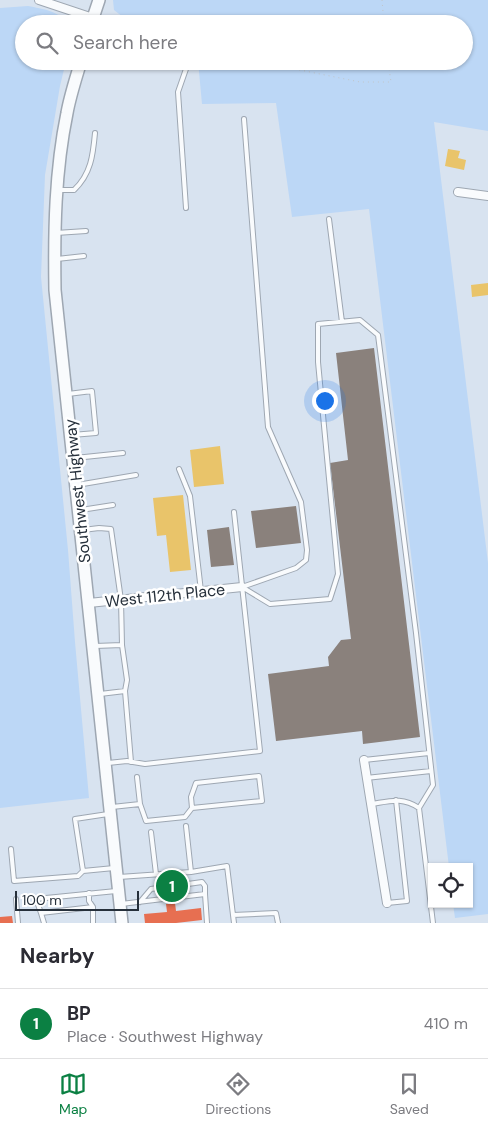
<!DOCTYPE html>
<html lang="en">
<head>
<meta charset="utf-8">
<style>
	:root { --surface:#fff; --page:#f7f7f7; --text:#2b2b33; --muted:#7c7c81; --line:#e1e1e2; --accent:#0b8043 }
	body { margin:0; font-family:"DM Sans",sans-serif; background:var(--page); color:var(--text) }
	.controls { position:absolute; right:15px; bottom:15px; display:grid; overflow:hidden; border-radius:0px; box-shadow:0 1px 4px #0004 }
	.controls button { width:45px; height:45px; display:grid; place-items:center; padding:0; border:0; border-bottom:1px solid var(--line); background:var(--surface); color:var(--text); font:25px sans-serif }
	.scale { position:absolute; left:15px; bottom:12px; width:124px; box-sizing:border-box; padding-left:5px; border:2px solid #26303b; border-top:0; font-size:14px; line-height:18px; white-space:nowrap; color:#26303b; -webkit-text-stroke:4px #fff; paint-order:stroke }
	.you { position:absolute; left:324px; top:400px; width:18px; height:18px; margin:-12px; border:4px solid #fff; border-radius:50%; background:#1a73e8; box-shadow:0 0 0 8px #1a73e833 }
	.badge { display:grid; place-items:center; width:32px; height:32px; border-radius:50%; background:var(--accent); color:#fff; font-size:16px; font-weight:700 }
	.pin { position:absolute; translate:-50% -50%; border:2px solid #fff; box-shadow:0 1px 5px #0006 }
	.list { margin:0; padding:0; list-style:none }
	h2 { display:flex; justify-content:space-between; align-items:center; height:65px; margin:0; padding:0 20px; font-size:21px }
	h2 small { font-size:16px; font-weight:400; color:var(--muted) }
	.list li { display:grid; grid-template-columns:32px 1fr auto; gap:15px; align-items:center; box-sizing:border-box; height:70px; padding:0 20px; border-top:1px solid var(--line) }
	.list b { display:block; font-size:19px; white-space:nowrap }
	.list p { margin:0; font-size:16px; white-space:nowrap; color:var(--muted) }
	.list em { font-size:16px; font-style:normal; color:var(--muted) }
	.icon { flex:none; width:28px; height:28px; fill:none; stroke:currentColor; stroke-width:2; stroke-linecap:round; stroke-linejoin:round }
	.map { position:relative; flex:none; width:488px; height:923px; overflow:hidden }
	.search { position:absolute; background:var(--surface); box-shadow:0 1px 4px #0004; left:15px; right:15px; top:15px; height:55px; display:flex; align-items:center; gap:12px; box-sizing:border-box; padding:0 18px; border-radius:28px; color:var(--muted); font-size:19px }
	.sheet { height:135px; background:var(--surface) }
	nav { display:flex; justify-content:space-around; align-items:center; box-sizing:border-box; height:70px; border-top:1px solid var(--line); background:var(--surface); font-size:14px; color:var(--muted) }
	nav a { display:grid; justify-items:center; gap:2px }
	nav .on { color:var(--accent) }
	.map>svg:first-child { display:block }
	.green { fill:#bcd7f6 }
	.homes { fill:#e9c46a }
	.shops { fill:#e76f51 }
	.industry { fill:#8a817c }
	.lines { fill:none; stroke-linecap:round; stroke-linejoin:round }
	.service-casing { stroke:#9ea7b2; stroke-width:6 }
	.minor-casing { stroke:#9ea7b2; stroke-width:10 }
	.primary-casing { stroke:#9ea7b2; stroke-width:14 }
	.path { stroke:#c1c5c9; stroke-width:1; stroke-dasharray:1 4; stroke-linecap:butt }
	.service { stroke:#f9fbfd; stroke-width:4 }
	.minor { stroke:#f9fbfd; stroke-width:8 }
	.primary { stroke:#f9fbfd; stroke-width:11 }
	.labels { text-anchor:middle; stroke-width:5; stroke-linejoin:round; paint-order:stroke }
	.street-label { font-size:16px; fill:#26303b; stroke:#fff }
</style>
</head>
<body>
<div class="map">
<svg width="488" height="923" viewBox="0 0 488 923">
	<rect width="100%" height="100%" fill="#d8e3f0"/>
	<path class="green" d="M113,0H488V131L434,122L488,563V914L455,918L453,904H469V867H449L369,209L292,217L276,103L202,104L198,61H464V24H132L114,10Z
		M28,6C43,9 59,11 69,24H24V61H66L60,86L45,175L41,277L68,550L75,642L89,798L0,808V8Z"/>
	<path class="homes" d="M448,149L460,151L458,158L466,160L464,170L445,166Z
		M488,283V295L472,297L471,285Z
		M220,446L224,484L194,487L190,450Z
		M183,495L191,570L170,572L166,535L157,536L153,498Z"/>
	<path class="shops" d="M180,879L182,889L164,891L163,881Z
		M175,903L176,911L201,908L202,920L176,923H145L144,914L167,912L166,904Z
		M12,916L13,923H0V917Z"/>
	<path class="industry" d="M374,348L420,737L363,744L362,731L276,741L268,674L329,666L328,657L341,640L351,639L330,463L348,460L336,353Z
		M296,506L301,543L256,548L251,511Z
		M229,527L234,565L211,567L207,530Z"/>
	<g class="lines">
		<defs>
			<path id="service" d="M186,61V69L178,92L186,208
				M58,190H74C91,174 93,155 95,133
				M329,219L342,322
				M56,233L86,231
				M57,259L84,256
				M68,394L92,391L96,433L72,435
				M75,458L123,453
				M179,469L190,496L201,591
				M77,485L136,475
				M81,510L113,505
				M83,530L99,528L111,529L121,600L122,645L127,680L125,691L131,762
				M242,587L270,604L330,599L338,574L318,362V324L360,320L378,335L416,633L433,785L419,808
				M242,587L296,568L306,560L307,550L301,502L268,427L244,119
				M95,646L122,645
				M100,694L125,691
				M364,760L429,753
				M108,763L127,761L145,764L260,751L234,512
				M259,776L262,801L192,808L191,797L196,783Z
				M366,778L431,771
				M140,804L146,821L185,817L192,808
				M372,804C391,801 402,797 419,808L433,923
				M112,807L140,804L137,777
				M108,814L75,819L83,871L114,868
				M186,826L191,872
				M151,832L156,874
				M11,849L14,881L78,876L83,871
				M119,877L191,872L227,866L233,915
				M181,885L202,882L205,886V894
				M89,893V901L93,907V923
				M16,899L18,923
				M140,902L151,889L164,887
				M387,903L407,901L396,800
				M121,904L205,894L207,923
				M41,913L36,899L116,891
				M44,923L41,913L93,907
				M234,923L233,915L276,913L278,923"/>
			<path id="minor" d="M39,0L111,24
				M458,192L488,196
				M89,603L242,587
				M364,760L387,903"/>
			<path id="primary" d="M91,24L99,0
				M81,61C76,78 70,96 67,113C55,171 54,231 55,290L122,923"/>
		</defs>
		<use href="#service" class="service-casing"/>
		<use href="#minor" class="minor-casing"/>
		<use href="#primary" class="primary-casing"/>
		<path class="path" d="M382,0L384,24
			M255,61L360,82H391L388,61"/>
		<use href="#service" class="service"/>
		<use href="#minor" class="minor"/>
		<use href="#primary" class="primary"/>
	</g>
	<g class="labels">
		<g class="street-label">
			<text transform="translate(77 491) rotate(-96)" y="6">Southwest Highway</text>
			<text transform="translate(165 595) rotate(-6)" y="6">West 112th Place</text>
		</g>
	</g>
</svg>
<div class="controls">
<button><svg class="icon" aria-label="locate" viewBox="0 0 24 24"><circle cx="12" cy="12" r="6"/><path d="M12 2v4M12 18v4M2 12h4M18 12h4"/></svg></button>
</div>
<div class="scale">100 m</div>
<div class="you"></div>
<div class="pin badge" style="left:172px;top:886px">1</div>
<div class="search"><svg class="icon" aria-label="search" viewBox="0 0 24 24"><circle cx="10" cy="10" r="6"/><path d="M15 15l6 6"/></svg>Search here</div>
</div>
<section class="sheet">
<h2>Nearby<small></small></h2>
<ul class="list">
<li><span class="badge">1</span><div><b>BP</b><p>Place · Southwest Highway</p></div><em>410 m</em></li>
</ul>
</section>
<nav>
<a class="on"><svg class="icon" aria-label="map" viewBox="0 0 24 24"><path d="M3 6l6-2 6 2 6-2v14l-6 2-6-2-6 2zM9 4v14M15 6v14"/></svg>Map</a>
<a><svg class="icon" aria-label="directions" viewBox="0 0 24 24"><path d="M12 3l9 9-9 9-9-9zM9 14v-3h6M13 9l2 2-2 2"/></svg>Directions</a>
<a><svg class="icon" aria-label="saved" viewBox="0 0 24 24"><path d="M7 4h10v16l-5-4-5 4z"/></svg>Saved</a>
</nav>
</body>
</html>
